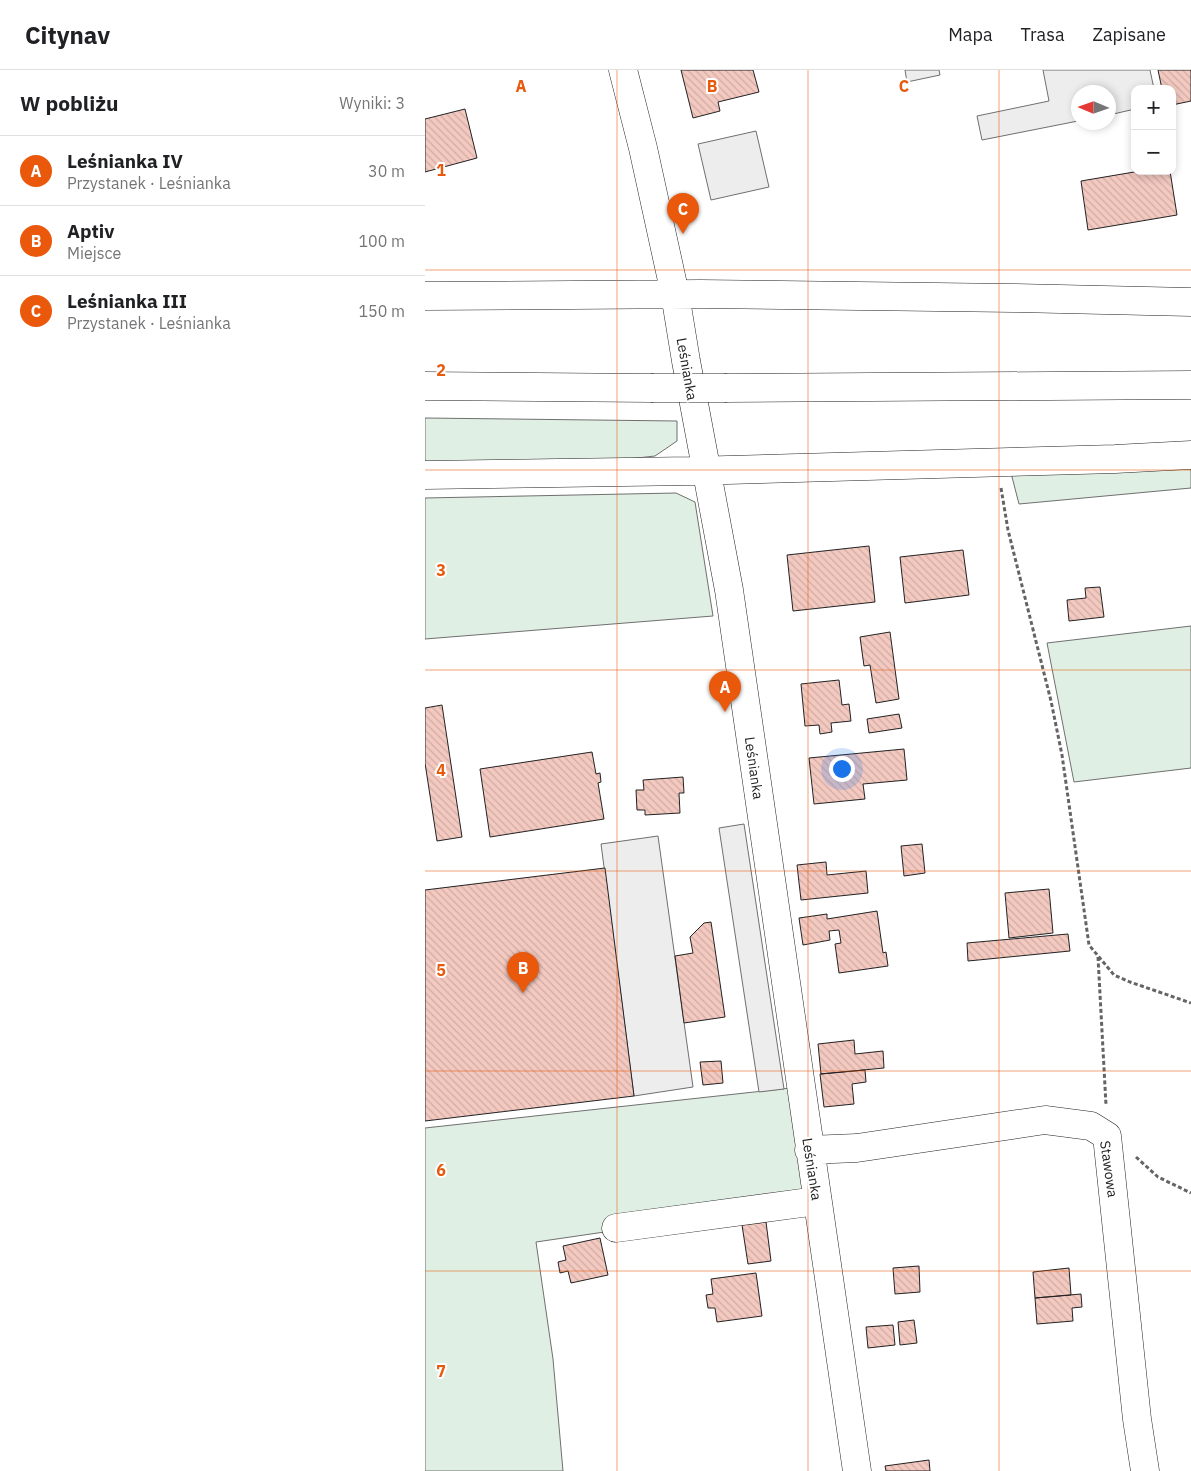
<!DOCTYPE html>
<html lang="pl">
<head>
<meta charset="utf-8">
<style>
	:root { --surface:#fff; --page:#f6f6f6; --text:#202124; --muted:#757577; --line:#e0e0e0; --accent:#ea580c }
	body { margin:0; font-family:"IBM Plex Sans",sans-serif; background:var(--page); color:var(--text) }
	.controls { position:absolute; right:15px; top:15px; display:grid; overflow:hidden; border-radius:10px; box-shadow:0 2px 8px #0003 }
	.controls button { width:45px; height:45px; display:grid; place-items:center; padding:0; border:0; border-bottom:1px solid var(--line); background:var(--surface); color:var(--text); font:25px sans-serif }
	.compass { position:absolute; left:646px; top:15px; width:45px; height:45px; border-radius:50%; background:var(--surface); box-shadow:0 2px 8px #0003; rotate:272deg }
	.you { position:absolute; left:416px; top:698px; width:18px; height:18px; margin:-12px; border:4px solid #fff; border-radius:50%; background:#1a73e8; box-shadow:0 0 0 8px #1a73e833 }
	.badge { display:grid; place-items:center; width:32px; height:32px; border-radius:50%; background:var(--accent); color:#fff; font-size:16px; font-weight:700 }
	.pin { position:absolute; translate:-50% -41px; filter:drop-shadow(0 1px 2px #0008) }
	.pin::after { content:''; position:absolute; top:26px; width:18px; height:15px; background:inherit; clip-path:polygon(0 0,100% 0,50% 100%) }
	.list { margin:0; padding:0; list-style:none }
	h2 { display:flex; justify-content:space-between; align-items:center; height:65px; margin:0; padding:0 20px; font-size:21px }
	h2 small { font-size:16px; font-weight:400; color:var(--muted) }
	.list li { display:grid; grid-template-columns:32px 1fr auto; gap:15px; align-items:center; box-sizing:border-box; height:70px; padding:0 20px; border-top:1px solid var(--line) }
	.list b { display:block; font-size:19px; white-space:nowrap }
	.list p { margin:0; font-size:16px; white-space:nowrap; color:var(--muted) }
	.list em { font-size:16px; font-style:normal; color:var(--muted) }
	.map { position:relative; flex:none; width:766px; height:1401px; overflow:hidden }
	header { display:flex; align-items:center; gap:30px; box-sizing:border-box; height:70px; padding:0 25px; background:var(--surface); border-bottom:1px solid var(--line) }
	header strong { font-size:24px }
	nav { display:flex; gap:28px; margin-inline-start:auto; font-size:18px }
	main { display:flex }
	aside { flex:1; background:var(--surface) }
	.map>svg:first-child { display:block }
	.grass { fill:#e0efe3; stroke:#6f6f6f }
	.parking { fill:#ededed; stroke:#6f6f6f }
	.building { fill:url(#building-back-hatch); stroke:#222 }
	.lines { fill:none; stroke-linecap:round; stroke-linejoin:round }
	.minor-casing { stroke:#222; stroke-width:29 }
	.highway-casing { stroke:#222; stroke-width:29 }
	.path { stroke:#646464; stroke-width:3; stroke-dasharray:4 2.5; stroke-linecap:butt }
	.minor { stroke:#fff; stroke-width:28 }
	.highway { stroke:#fff; stroke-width:28 }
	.highway-bridge-casing { stroke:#222; stroke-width:29; stroke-linecap:butt }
	.highway-bridge { stroke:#fff; stroke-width:28 }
	.grid { fill:none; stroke:#e8590c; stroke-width:1; stroke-opacity:0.55 }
	.labels { text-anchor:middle; stroke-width:4; stroke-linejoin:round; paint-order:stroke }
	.street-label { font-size:14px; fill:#222; stroke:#fff }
	.grid-label { font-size:16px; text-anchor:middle; font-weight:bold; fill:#e8590c; stroke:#fff; stroke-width:4; stroke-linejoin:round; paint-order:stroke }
</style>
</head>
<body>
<header>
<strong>Citynav</strong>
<nav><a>Mapa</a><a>Trasa</a><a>Zapisane</a></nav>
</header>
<main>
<aside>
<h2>W pobliżu<small>Wyniki: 3</small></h2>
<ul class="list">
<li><span class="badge">A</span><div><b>Leśnianka IV</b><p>Przystanek · Leśnianka</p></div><em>30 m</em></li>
<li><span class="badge">B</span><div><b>Aptiv</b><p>Miejsce</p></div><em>100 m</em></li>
<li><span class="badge">C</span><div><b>Leśnianka III</b><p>Przystanek · Leśnianka</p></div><em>150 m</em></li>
</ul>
</aside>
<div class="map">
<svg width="766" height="1401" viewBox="0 0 766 1401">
	<defs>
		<pattern id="building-back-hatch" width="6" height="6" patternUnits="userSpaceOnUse" patternTransform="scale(1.25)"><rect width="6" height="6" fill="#f3c9c0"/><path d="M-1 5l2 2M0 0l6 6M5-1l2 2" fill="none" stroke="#d0aca5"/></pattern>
	</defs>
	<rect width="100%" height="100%" fill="#fff"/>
	<path class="grass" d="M0,348L252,351V371L230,386L185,391L0,393Z
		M766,392V418L594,434L586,403Z
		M251,423L270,432L288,546L0,569V428Z
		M766,556V698L649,712L622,573Z
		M375,1017L392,1131L111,1172L128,1289L138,1401H0V1058Z"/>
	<path class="parking" d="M480,0H514L515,5L482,12Z
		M618,0H725L729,19H710V39L684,45V22H654L653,51L557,70L552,46L624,31Z
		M331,61L344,117L286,130L273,74Z
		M319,754L359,1019L334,1022L294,758Z
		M233,766L268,1017L209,1026L176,774Z"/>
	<path class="building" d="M256,0H328L334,22L293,32L295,41L268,48Z
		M733,0H766V31L747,35V19H737Z
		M40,39L52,88L0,102V49Z
		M715,101H745L752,145L663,160L656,111Z
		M444,476L450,532L368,541L362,485Z
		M538,480L544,525L480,533L475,487Z
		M675,517L679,547L644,551L642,530L661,528L660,518Z
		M465,562L474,629L451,633L445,595L439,596L435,567Z
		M414,610L417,635L424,634L426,651L406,653L407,662L395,664L394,655L380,656L376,614Z
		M17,635L37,767L12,771L0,693V638Z
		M474,644L477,658L444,663L442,649Z
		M479,679L482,710L438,714L440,729L389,734L384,688Z
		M167,682L171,704L175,703L176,712L173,713L179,749L65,767L55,699Z
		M258,707L259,723H254L255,743L220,745V740H212L211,720H219L218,710Z
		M497,774L500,803L479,806L476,776Z
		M401,792L402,805L441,801L443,823L376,830L372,795Z
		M180,798L209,1026L0,1051V820Z
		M624,819L628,863L584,868L580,823Z
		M452,841L458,883L461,882L463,896L414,903L410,874L416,873L414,860L404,861L405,870L378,875L374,848L402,844V849Z
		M286,852L300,947L259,953L250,886L268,883L265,867L279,853Z
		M643,864L645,881L543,891L542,873Z
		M429,970L430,984L458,981L459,998L396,1004L393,974Z
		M296,991L298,1013L278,1015L275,992Z
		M440,1000L441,1012L427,1014L429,1034L399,1037L395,1004Z
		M341,1152L346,1191L323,1194L317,1155Z
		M175,1168L183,1205L146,1213L143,1201L135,1203L133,1192L141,1190L138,1176Z
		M494,1196L495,1222L470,1224L468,1198Z
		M644,1198L646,1225L610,1228L608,1202Z
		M331,1203L337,1246L292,1252L290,1238H283L281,1225L288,1224L286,1209Z
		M656,1224L657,1237L647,1238L648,1251L612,1254L610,1228Z
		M489,1250L492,1273L475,1275L473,1252Z
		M468,1255L470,1275L443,1278L441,1257Z
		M504,1390L505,1401H461L460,1396Z"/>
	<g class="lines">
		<defs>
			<path id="minor" d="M198,0L218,78L250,224L261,291L304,520L432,1401
				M0,226L276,224L588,228L766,232
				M0,405L266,401L690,389L766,385
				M384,1080L432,1078L620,1050L666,1056L682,1066L712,1349L720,1401
				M191,1158L392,1131"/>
			<path id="highway" d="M0,316L226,318
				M302,318L766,315"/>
		</defs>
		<use href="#minor" class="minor-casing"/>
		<use href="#highway" class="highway-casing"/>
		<path class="path" d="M576,418L583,460L626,631L637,685L664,875L689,905L705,912L766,933
			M673,887L681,1035
			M711,1087L733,1107L766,1123"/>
		<use href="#minor" class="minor"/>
		<use href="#highway" class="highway"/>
		<defs>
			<path id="highway-bridge" d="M226,318H302"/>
		</defs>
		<use href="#highway-bridge" class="highway-bridge-casing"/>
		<use href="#highway-bridge" class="highway-bridge"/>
	</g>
	<path class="grid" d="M192,0V1401M383,0V1401M574,0V1401M0,200H766M0,400H766M0,600H766M0,801H766M0,1001H766M0,1201H766"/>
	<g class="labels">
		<g class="street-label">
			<text transform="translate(262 299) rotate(80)" y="5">Leśnianka</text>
			<text transform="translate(329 698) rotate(82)" y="5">Leśnianka</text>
			<text transform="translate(387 1099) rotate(81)" y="5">Leśnianka</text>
			<text transform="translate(684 1099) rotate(82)" y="5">Stawowa</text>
		</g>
	</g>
	<g class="grid-label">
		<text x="96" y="22">A</text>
		<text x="287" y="22">B</text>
		<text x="479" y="22">C</text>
		<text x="16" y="106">1</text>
		<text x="16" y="306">2</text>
		<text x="16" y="506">3</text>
		<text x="16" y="706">4</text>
		<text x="16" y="906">5</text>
		<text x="16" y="1106">6</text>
		<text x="16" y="1307">7</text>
	</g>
</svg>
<div class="controls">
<button>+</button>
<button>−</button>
</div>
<svg class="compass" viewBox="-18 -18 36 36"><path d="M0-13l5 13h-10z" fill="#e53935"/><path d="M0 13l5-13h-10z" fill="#757577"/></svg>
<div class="you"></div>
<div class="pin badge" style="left:300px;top:642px">A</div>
<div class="pin badge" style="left:98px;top:923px">B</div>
<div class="pin badge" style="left:258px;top:164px">C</div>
</div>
</main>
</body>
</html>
